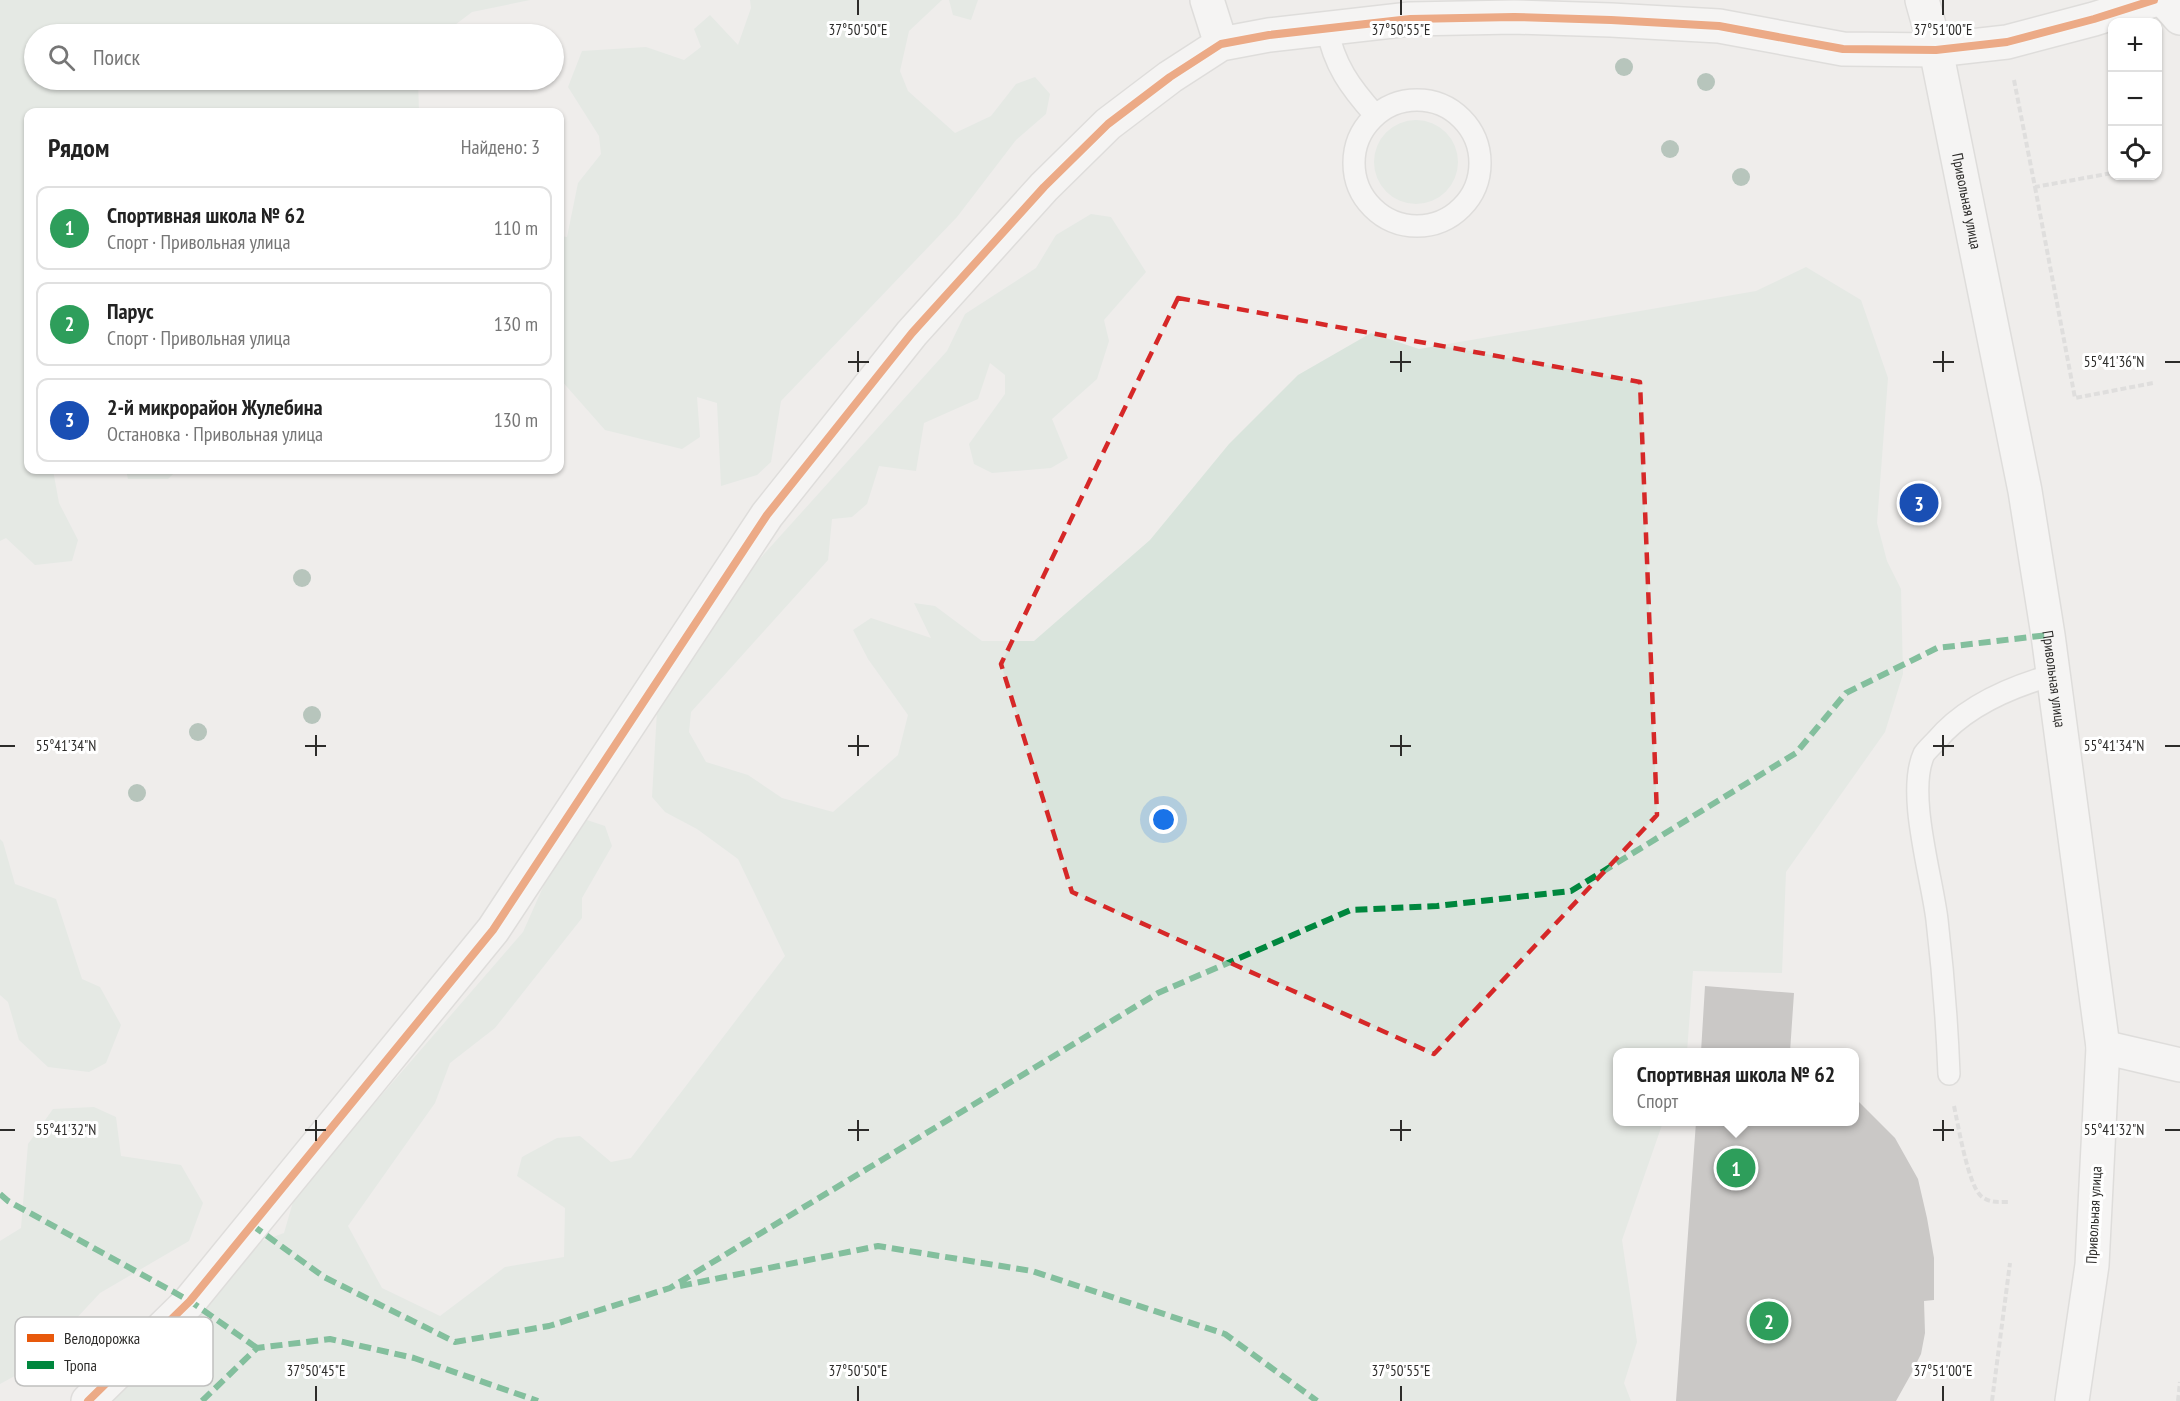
<!DOCTYPE html>
<html lang="ru">
<head>
<meta charset="utf-8">
<style>
	:root { --surface:#fff; --page:#f2f2f2; --text:#222; --muted:#767676; --line:#e0e0e0; --accent:#71706e }
	body { margin:0; font-family:"PT Sans Narrow",sans-serif; background:var(--page); color:var(--text) }
	.controls { position:absolute; right:18px; top:18px; display:grid; overflow:hidden; border-radius:12px; box-shadow:0 2px 4px #0004 }
	.controls button { width:54px; height:54px; display:grid; place-items:center; padding:0; border:0; border-bottom:2px solid var(--line); background:var(--surface); color:var(--text); font:30px sans-serif }
	.you { position:absolute; left:1164px; top:820px; width:21px; height:21px; margin:-15px; border:4px solid #fff; border-radius:50%; background:#1a73e8; box-shadow:0 0 0 9px #1a73e833 }
	.badge { display:grid; place-items:center; width:39px; height:39px; border-radius:50%; background:var(--accent); color:#fff; font-size:20px; font-weight:700 }
	.pin { position:absolute; translate:-50% -50%; border:3px solid #fff; box-shadow:0 2px 6px #0006 }
	.popup { position:absolute; left:1613px; top:1048px; width:246px; height:78px; box-sizing:border-box; display:grid; place-content:center; border-radius:12px; background:var(--surface); filter:drop-shadow(0 2px 4px #0005); font-size:20px; white-space:nowrap; color:var(--muted) }
	.popup b { font-size:22px; color:var(--text) }
	.popup::after { content:''; position:absolute; left:50%; top:100%; margin-left:-12px; border:12px solid transparent; border-top-color:var(--surface) }
	.list { margin:0; padding:0; list-style:none }
	h2 { display:flex; justify-content:space-between; align-items:center; height:78px; margin:0; padding:0 24px; font-size:26px }
	h2 small { font-size:20px; font-weight:400; color:var(--muted) }
	.list li { display:grid; grid-template-columns:39px 1fr auto; gap:18px; align-items:center; box-sizing:border-box; height:84px; margin:0 12px 12px; padding:0 12px; border:2px solid var(--line); border-radius:12px }
	.list b { display:block; font-size:22px; white-space:nowrap }
	.list p { margin:0; font-size:20px; white-space:nowrap; color:var(--muted) }
	.list em { font-size:20px; font-style:normal; color:var(--muted) }
	.icon { flex:none; width:33px; height:33px; fill:none; stroke:currentColor; stroke-width:2; stroke-linecap:round; stroke-linejoin:round }
	.map { position:relative; flex:none; width:2180px; height:1401px; overflow:hidden }
	.search { position:absolute; background:var(--surface); box-shadow:0 2px 4px #0004; left:24px; top:24px; width:540px; height:66px; display:flex; align-items:center; gap:15px; box-sizing:border-box; padding:0 21px; border-radius:33px; color:var(--muted); font-size:22px }
	.panel { position:absolute; background:var(--surface); box-shadow:0 2px 4px #0004; left:24px; top:108px; width:540px; height:366px; border-radius:12px }
	.map>svg:first-child { display:block }
	.green { fill:#d9e4dc }
	.building { fill:#9d9b9a }
	.lines { fill:none; stroke-linecap:round; stroke-linejoin:round }
	.lane-casing { stroke:#cbcac8; stroke-width:24 }
	.street-casing { stroke:#cbcac8; stroke-width:36 }
	.secondary-casing { stroke:#cbcac8; stroke-width:36 }
	.path { stroke:#cdcdcd; stroke-width:4; stroke-dasharray:6 3; stroke-linecap:butt }
	.lane { stroke:#fdfcfc; stroke-width:21 }
	.street { stroke:#fdfcfc; stroke-width:33 }
	.secondary { stroke:#fdfcfc; stroke-width:33 }
	.quiet { stroke:#00873e; stroke-width:6; stroke-dasharray:12 6; stroke-linecap:butt }
	.cycleway-casing { stroke:#fff; stroke-width:11 }
	.cycleway { stroke:#e8590c; stroke-width:8 }
	.tree { fill:#739584 }
	.marked { fill:none; stroke:#d62828; stroke-width:4.5; stroke-dasharray:12 8; stroke-linejoin:round }
	.ticks { fill:none; stroke:#2d2c2a; stroke-width:2 }
	.labels { text-anchor:middle; stroke-width:6; stroke-linejoin:round; paint-order:stroke }
	.street-label { font-size:15px; fill:#2d2c2a; stroke:#fff }
	.key { fill:#fff; stroke:#c0c0bf; stroke-width:1.5 }
	.key-label { font-size:16px; fill:#2d2c2a }
	.ticks-label { font-size:15px; text-anchor:middle; fill:#2d2c2a; stroke:#fff; stroke-width:6; stroke-linejoin:round; paint-order:stroke }
</style>
</head>
<body>
<div class="map">
<svg width="2180" height="1401" viewBox="0 0 2180 1401">
	<rect width="100%" height="100%" fill="#efedeb"/>
	<path class="green" d="M0,0H530L472,12L443,34H34V80H418L419,112H28V470H53L59,503L78,540L72,561L35,565L6,538L0,541Z
		M750,0H942L909,31L900,71L908,91L955,133L991,116L1016,84L1035,77L1050,94L1046,114L1016,140L957,217L781,401L771,462L757,475L721,486L717,403L697,397L700,437L682,449L605,430L560,379V236L567,237L578,183L601,154L599,136L568,87L582,51L646,47L684,60L701,47L694,29L710,15L738,45L751,8Z
		M949,0H978L971,20L953,15Z
		M1374 162a42 42 0 1 1 84 0a42 42 0 1 1-84 0Z
		M1091,214L1111,217L1146,272L1104,320L1109,341L1097,379L1052,419L1068,458L1051,468L992,473L974,464L969,444L1005,394V375L990,363L978,399L924,423L916,471L879,466L867,504L852,517L832,519L828,560L691,712L689,732L706,762L748,775L782,798L833,812L898,755L908,715L868,659L853,630L871,618L931,638L914,603L935,606L982,641H1034L1150,540L1229,444L1298,375L1371,333L1419,349L1756,291L1806,267L1861,300L1888,378L1877,523L1887,561L1901,589L1903,674L1885,732L1786,872L1782,973L1693,971L1687,1052H1618V1122H1663L1622,1240L1637,1342L1624,1383L1631,1401H104L246,1247L284,1233L295,1195L523,932L568,831L584,819L605,826L612,846L582,898V918L495,1028L450,1063L435,1103L348,1226L382,1288L440,1316L505,1267L564,1257L565,1208L517,1176L522,1157L557,1138L580,1136L611,1162L631,1158L785,956L738,859L697,829L665,812L652,797L657,711L747,573L947,351L965,314L1036,268L1056,235Z
		M126,470H177L168,479H128Z
		M0,839L3,842L15,884L56,899L82,979L100,987L121,1025L106,1063L89,1072L48,1067L19,1040L8,1002L0,995Z
		M94,1107L116,1117L121,1156L181,1165L203,1203L189,1241L100,1293L31,1367L0,1384V1241L21,1228L28,1144L53,1109Z"/>
	<path class="building" d="M1705,986L1794,993L1790,1052H1701Z
		M1854,1097L1895,1138L1918,1179L1927,1218L1934,1258V1300L1924,1301L1925,1333L1921,1354L1910,1376L1896,1401H1676L1696,1122H1854Z"/>
	<g class="lines">
		<defs>
			<path id="lane" d="M1327,28C1334,65 1350,87 1375,115
				M1354 163a63 63 0 1 1 126 0a63 63 0 1 1-126 0Z
				M1949,1074C1947,1023 1943,971 1937,920C1932,877 1906,793 1924,754C1927,750 1932,745 1936,741C1965,706 2010,687 2053,675"/>
			<path id="street" d="M1207,0L1221,44
				M2164,0L2180,18
				M88,1401L190,1301L493,930L767,515L912,333L1044,187L1108,124L1170,77L1221,44L1269,35L1410,19L1514,17L1611,20L1719,26L1843,49L1936,50L2007,42L2094,19L2154,0"/>
			<g id="secondary">
				<path id="s1" d="M1922,0L1936,50L2025,491L2048,635L2103,1047L2092,1265L2072,1401"/>
				<path d="M2103,1047L2180,1065"/>
			</g>
		</defs>
		<use href="#lane" class="lane-casing"/>
		<use href="#street" class="street-casing"/>
		<use href="#secondary" class="secondary-casing"/>
		<path class="path" d="M2014,80L2035,187L2112,173
			M2035,187L2075,398L2153,383
			M1954,1106C1958,1124 1968,1185 1981,1196C1989,1203 1998,1202 2008,1202
			M1992,1401L2010,1263
			M2178,1401L2180,1382"/>
		<use href="#lane" class="lane"/>
		<use href="#street" class="street"/>
		<use href="#secondary" class="secondary"/>
		<path class="quiet" d="M0,1194L8,1201L190,1301L257,1348
			M252,1225L324,1277L455,1342L549,1326L670,1288L1158,993L1351,910L1437,906L1571,891L1796,753L1846,693L1937,648L2048,635
			M680,1286L878,1246L1032,1271L1225,1334L1317,1401
			M202,1401L257,1348L330,1339L414,1358L538,1401"/>
		<defs>
			<path id="cycleway" d="M88,1401L190,1301L493,930L767,515L912,333L1044,187L1108,124L1170,77L1221,44L1269,35L1410,19L1514,17L1611,20L1719,26L1843,49L1936,50L2007,42L2094,19L2154,0"/>
		</defs>
		<use href="#cycleway" class="cycleway-casing"/>
		<use href="#cycleway" class="cycleway"/>
	</g>
	<g class="tree">
		<circle cx="1624" cy="67" r="9"/>
		<circle cx="1706" cy="82" r="9"/>
		<circle cx="1670" cy="149" r="9"/>
		<circle cx="1741" cy="177" r="9"/>
		<circle cx="302" cy="578" r="9"/>
		<circle cx="312" cy="715" r="9"/>
		<circle cx="198" cy="732" r="9"/>
		<circle cx="137" cy="793" r="9"/>
	</g>
	<path d="M0 0H2180V1401H0ZM1178,298L1640,382L1657,815L1434,1054L1072,892L1001,664Z" fill="#efedeb" fill-opacity=".55" fill-rule="evenodd"/>
	<path class="marked" d="M1178,298L1640,382L1657,815L1434,1054L1072,892L1001,664Z"/>
	<path class="ticks" d="M858,0V15M1401,0V15M1943,0V15M858,351V372M1401,351V372M1943,351V372M848,362H869M1390,362H1411M1933,362H1954M2165,362H2180M316,735V756M858,735V756M1401,735V756M1943,735V756M0,746H15M305,746H326M848,746H869M1390,746H1411M1933,746H1954M2165,746H2180M316,1120V1141M858,1120V1141M1401,1120V1141M1943,1120V1141M0,1130H15M305,1130H326M848,1130H869M1390,1130H1411M1933,1130H1954M2165,1130H2180M316,1386V1401M858,1386V1401M1401,1386V1401M1943,1386V1401"/>
	<g class="labels">
		<g class="street-label">
			<text dy="5" stroke="none"><textPath href="#s1" startOffset="206">Привольная улица</textPath></text>
			<text dy="5" stroke="none"><textPath href="#s1" startOffset="692">Привольная улица</textPath></text>
			<text transform="translate(2094 1215) rotate(-87)" y="5">Привольная улица</text>
		</g>
	</g>
	<rect x="15" y="1317" width="198" height="69" rx="9" class="key"/>
	<rect x="27" y="1334" width="27" height="8" fill="#e8590c"/>
	<rect x="27" y="1361" width="27" height="8" fill="#00873e"/>
	<g class="key-label">
		<text x="64" y="1344">Велодорожка</text>
		<text x="64" y="1371">Тропа</text>
	</g>
	<g class="ticks-label">
		<text x="858" y="35">37°50'50"E</text>
		<text x="1401" y="35">37°50'55"E</text>
		<text x="1943" y="35">37°51'00"E</text>
		<text x="2114" y="367">55°41'36"N</text>
		<text x="66" y="751">55°41'34"N</text>
		<text x="2114" y="751">55°41'34"N</text>
		<text x="66" y="1135">55°41'32"N</text>
		<text x="2114" y="1135">55°41'32"N</text>
		<text x="316" y="1376">37°50'45"E</text>
		<text x="858" y="1376">37°50'50"E</text>
		<text x="1401" y="1376">37°50'55"E</text>
		<text x="1943" y="1376">37°51'00"E</text>
	</g>
</svg>
<div class="controls">
<button>+</button>
<button>−</button>
<button><svg class="icon" aria-label="locate" viewBox="0 0 24 24"><circle cx="12" cy="12" r="6"/><path d="M12 2v4M12 18v4M2 12h4M18 12h4"/></svg></button>
</div>
<div class="you"></div>
<div class="pin badge" style="left:1736px;top:1168px;background:#2e9e5b">1</div>
<div class="popup"><b>Спортивная школа № 62</b>Спорт</div>
<div class="pin badge" style="left:1769px;top:1321px;background:#2e9e5b">2</div>
<div class="pin badge" style="left:1919px;top:503px;background:#1a4fb4">3</div>
<div class="search"><svg class="icon" aria-label="search" viewBox="0 0 24 24"><circle cx="10" cy="10" r="6"/><path d="M15 15l6 6"/></svg>Поиск</div>
<section class="panel">
<h2>Рядом<small>Найдено: 3</small></h2>
<ul class="list">
<li><span class="badge" style="background:#2e9e5b">1</span><div><b>Спортивная школа № 62</b><p>Спорт · Привольная улица</p></div><em>110 m</em></li>
<li><span class="badge" style="background:#2e9e5b">2</span><div><b>Парус</b><p>Спорт · Привольная улица</p></div><em>130 m</em></li>
<li><span class="badge" style="background:#1a4fb4">3</span><div><b>2-й микрорайон Жулебина</b><p>Остановка · Привольная улица</p></div><em>130 m</em></li>
</ul>
</section>
</div>
</body>
</html>
